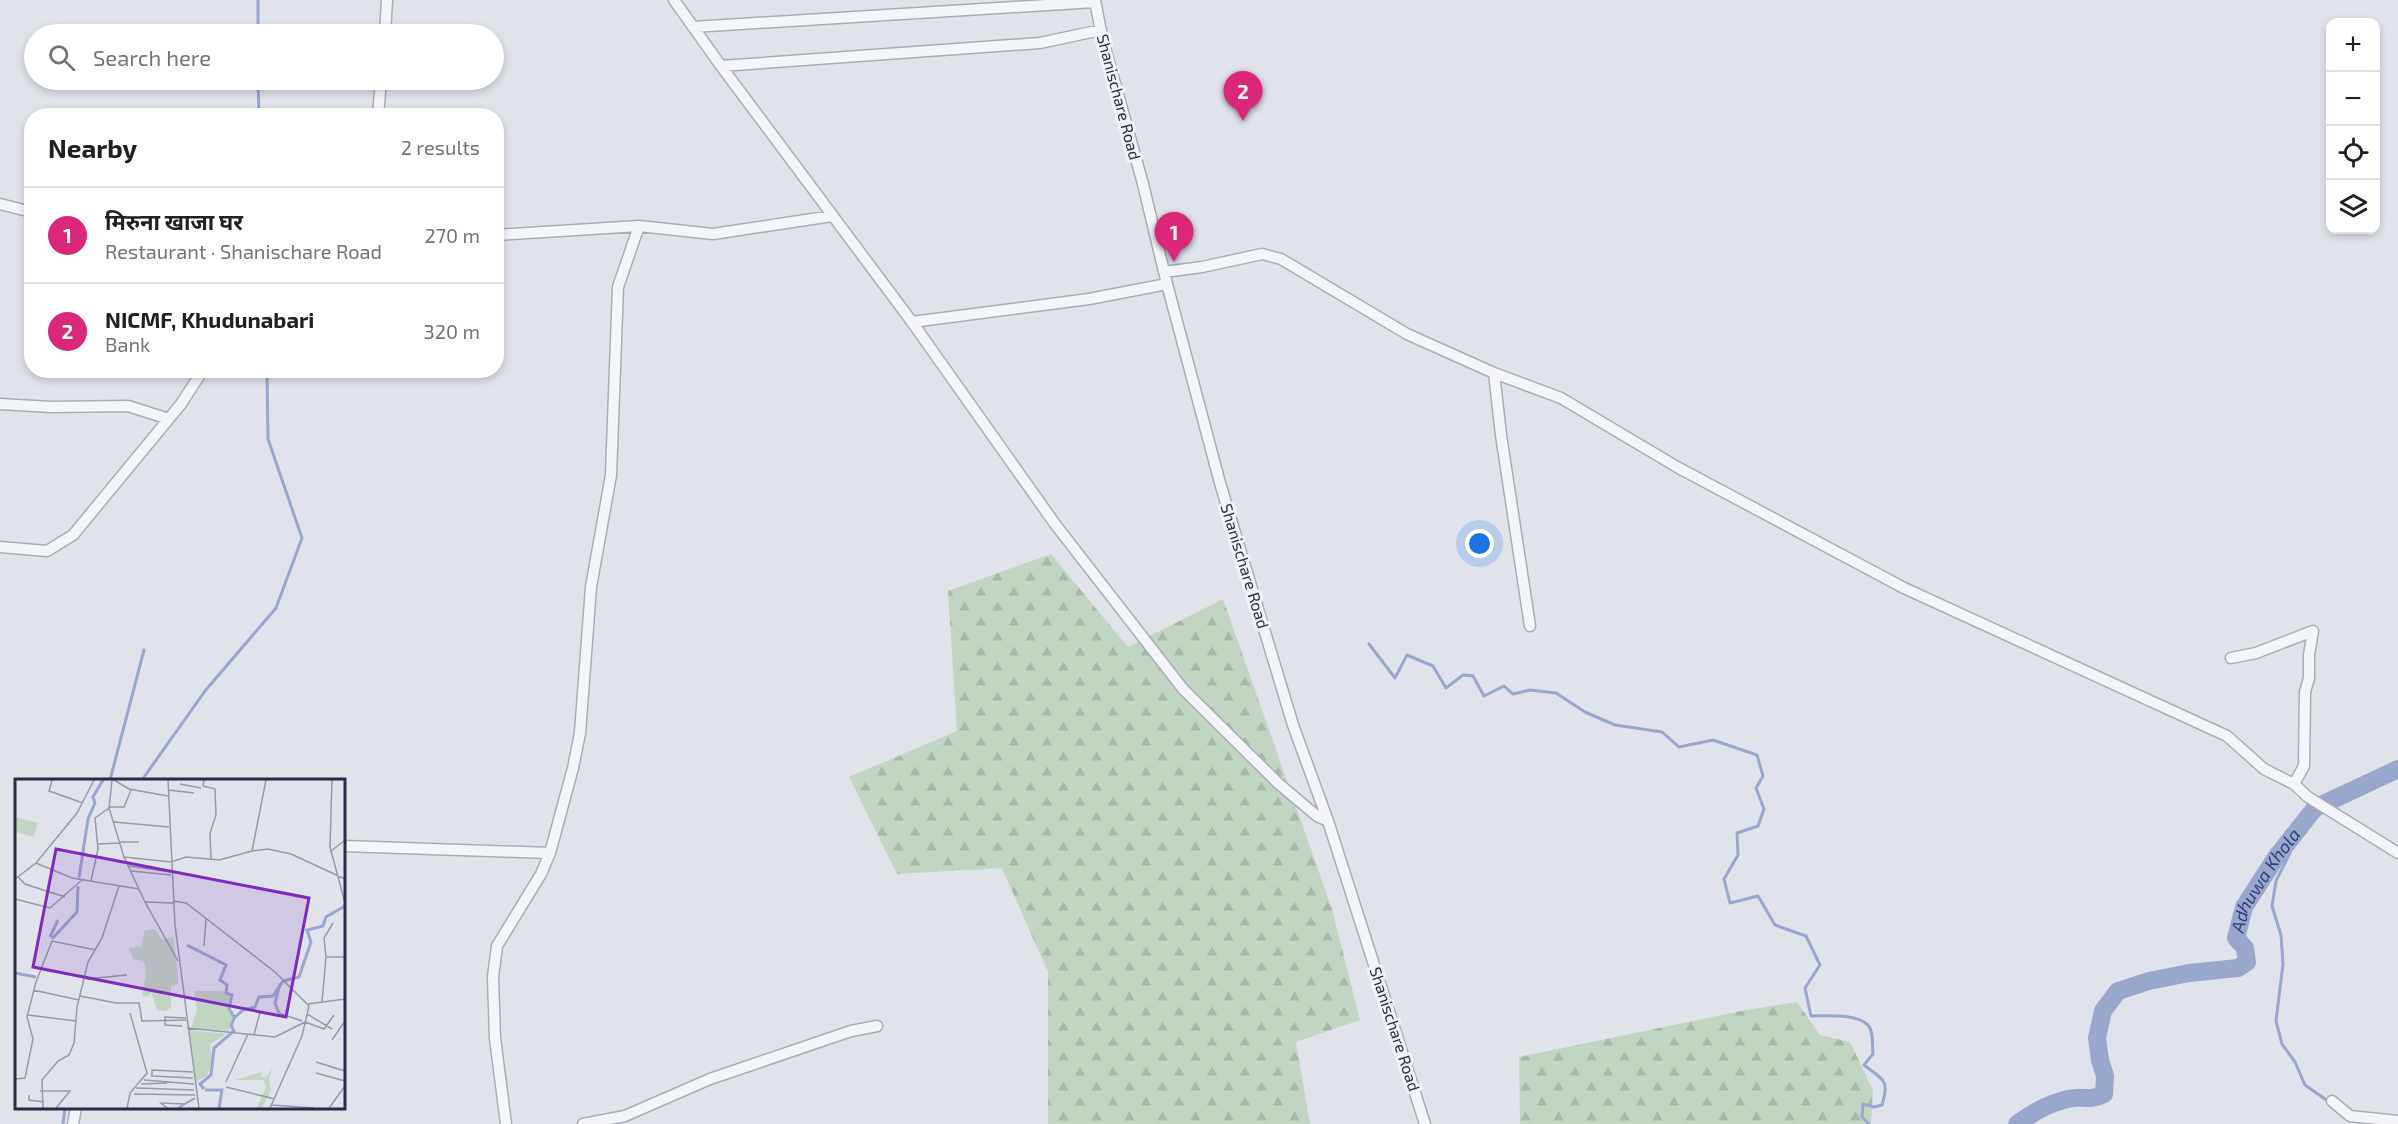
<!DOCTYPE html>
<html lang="en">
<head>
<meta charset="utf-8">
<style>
	:root { --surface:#fff; --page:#f6f6f6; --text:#202124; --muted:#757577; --line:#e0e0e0; --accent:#db2777 }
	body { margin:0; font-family:"Exo 2","Noto Sans Devanagari",sans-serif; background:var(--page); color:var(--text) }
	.controls { position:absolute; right:18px; top:18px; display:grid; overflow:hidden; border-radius:12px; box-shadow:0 3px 9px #0003 }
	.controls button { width:54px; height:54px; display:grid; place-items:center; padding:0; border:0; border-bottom:2px solid var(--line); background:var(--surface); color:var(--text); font:30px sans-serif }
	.you { position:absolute; left:1480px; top:544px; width:21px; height:21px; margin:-15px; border:4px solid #fff; border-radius:50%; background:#1a73e8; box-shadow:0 0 0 9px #1a73e833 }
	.badge { display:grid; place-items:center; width:39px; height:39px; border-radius:50%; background:var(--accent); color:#fff; font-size:20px; font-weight:700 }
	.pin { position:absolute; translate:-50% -50px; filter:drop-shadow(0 2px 3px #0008) }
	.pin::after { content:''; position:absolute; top:32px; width:21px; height:18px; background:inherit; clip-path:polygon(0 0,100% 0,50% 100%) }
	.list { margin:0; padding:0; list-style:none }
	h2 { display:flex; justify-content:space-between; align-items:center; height:78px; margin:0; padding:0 24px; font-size:26px }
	h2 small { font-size:20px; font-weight:400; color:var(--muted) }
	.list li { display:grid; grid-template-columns:39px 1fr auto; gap:18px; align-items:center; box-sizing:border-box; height:96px; padding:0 24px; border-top:2px solid var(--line) }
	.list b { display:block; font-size:22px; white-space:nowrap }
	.list p { margin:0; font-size:20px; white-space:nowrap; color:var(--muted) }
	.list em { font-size:20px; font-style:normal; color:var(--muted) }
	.icon { flex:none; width:33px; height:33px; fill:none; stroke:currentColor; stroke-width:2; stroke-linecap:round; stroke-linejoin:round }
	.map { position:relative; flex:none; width:2398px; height:1124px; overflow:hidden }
	.search { position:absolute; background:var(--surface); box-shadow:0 3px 9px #0003; left:24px; top:24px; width:480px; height:66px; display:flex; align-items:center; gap:15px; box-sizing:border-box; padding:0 21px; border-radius:33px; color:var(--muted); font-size:22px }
	.panel { position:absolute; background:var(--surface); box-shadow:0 3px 9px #0003; left:24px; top:108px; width:480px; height:270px; border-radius:24px }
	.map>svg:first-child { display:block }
	.forest { fill:url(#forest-firs) }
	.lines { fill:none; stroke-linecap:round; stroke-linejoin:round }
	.stream { stroke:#9aa7cd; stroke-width:3 }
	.river { stroke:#9aa7cd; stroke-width:18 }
	.minor-casing { stroke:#aaacb9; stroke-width:13 }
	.minor { stroke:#f4f5f9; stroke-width:10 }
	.labels { text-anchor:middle; stroke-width:6; stroke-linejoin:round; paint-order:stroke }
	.street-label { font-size:16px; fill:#282c44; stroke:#f1f2f8 }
	.water-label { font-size:18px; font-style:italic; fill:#2f407b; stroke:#f1f2f8 }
	.inset-river { fill:none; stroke:#9aa7cd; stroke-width:3 }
	.inset-road { fill:none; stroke:#979aa8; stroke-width:1.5 }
	.view { fill:#7b2cbf; fill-opacity:0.15; stroke:#7b2cbf; stroke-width:3 }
	.inset-edge { fill:none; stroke:#282c44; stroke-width:3 }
</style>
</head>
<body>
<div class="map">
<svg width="2398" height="1124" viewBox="0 0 2398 1124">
	<defs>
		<pattern id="forest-firs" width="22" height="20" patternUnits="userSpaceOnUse" patternTransform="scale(1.5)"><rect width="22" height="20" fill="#c2d5c2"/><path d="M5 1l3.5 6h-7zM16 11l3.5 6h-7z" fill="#a7b7a8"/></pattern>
	</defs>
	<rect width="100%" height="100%" fill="#e1e3eb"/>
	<path class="forest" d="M1051,554L1128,647L1223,599L1332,909L1360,1020L1296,1042L1310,1124H1048V972L1002,868L897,874L849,777L957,731L948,591Z
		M1797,1002L1820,1035L1850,1042L1873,1090L1871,1124H1520L1519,1057L1741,1011Z"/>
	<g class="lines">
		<path class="stream" d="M258,0V34
			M258,80L259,116
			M1369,644L1395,678L1407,655L1433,666L1446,688L1463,675L1473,676L1484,696L1504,686L1513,694L1530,690L1556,693L1585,712L1615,725L1662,732L1679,747L1713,740L1757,755L1763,776L1756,788L1764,809L1758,826L1737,833L1738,855L1724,879L1730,903L1758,896L1775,925L1806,936L1820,965L1805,988L1811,1016C1826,1016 1856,1013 1868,1025C1874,1032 1872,1045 1873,1054L1864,1065C1883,1080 1890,1079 1882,1105L1874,1107L1863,1104L1862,1117L1869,1124
			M110,780L144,650
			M142,780L205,691L276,608L302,538L268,439L267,370
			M2293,837L2290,853L2276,881L2272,906L2281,935L2283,964L2276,1021L2282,1044L2295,1062L2305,1085L2328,1101
			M63,1124L65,1108"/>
		<path class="river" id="s1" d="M2017,1124C2032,1113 2049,1103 2068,1099C2083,1095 2087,1102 2104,1094L2105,1076L2100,1060L2097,1038L2103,1011L2118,991L2149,981L2189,973L2238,968L2247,962L2245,948L2236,938L2244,907L2277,856L2315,808L2398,769"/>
		<defs>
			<path id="minor" d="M674,0L721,66L912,322
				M1095,0L1102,37L1143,184L1167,284L1220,483L1293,725L1328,821L1425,1124
				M693,27L1095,2
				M385,34L387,0
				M721,66L1040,43L1101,30
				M378,116L381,80
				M0,204L32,212
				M496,235L639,226L713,234L832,216
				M1164,272L1202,267L1262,254L1281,259L1407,334L1494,373L1561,398L1677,467L1904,588L2227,736L2264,769L2294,784L2308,797L2398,853
				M1167,284L1089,299L912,322L1055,524L1183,689L1279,784L1317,816L1328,821
				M1494,373L1501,435L1530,626
				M0,404L51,407L128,406L169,419
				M0,547L47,551L73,535L181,404L203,370
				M2231,658L2256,653L2313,631L2309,655V678L2305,692L2304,766L2294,784
				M344,846L550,853
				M2332,1101L2350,1116L2398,1121
				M73,1124L76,1108
				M506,1124L495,1038L493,977L497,946L541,874L550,853L573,768L580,733L591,587L611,475L618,287L639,226
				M583,1124L625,1116L710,1079L851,1031L877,1026"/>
		</defs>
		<use href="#minor" class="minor-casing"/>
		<use href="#minor" class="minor"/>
	</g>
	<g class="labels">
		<g class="street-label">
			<text transform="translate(1119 97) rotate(75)" y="6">Shanischare Road</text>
			<text transform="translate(1245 566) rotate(73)" y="6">Shanischare Road</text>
			<text transform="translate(1395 1029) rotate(72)" y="6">Shanischare Road</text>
		</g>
		<g class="water-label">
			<text dy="6" stroke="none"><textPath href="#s1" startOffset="430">Adhuwa Khola</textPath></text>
		</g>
	</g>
	<g transform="translate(15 779)">
		<rect width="330" height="330" fill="#e1e3eb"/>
		<path d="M0,38L23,44L19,58L1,53ZM140,150L147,161L158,158L163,193V205L156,207V229L150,232L142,231L136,213L133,218L127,217L131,194L129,182L118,180L114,169L127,167L129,152ZM179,212H210L215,218L213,233L218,236L214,252L176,249L182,231ZM174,251L212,255L195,265L197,282L192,297L180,303ZM258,289L254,298L256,311L247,329H242L251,308L248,301H219L247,293L246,298H251Z" fill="#c2d5c2"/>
		<path class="inset-river" d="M64,99L73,40L80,24L78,18L88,1M35,158L43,141M37,160L62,133L63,107M172,166L211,186L205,201L212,206L211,214L217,216L214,230L220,239M0,194L21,198M264,234L260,224L265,205M189,310L185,305L196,296L199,269L219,252L216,247L219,239L228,231L240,228L244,218L258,217L268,202L284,198L296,163L292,151L308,147L311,138L330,127M190,311H207L204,329"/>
		<path class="inset-road" d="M37,1L34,12L68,24M97,1L94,29L109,78L130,123M99,1L114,10L153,17M153,1L160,146L184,329M189,1L188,7L200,10L201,36L195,54L196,80M251,1L237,72L253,70L276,75L330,100M317,1L315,68L330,124M165,5L186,9M153,11L179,14M94,28H109L116,11M99,43L154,48M105,63H124M83,65L105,64M315,73L330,61M109,78L156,83L171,78L204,81L237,72M21,84L57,99L124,110M113,87L156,93M116,92L156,96M3,98L10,105L50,118M0,100L21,84L62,34L79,1M76,102L83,70L80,39L94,29M0,120L35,129L67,101M158,122L171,124L197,144L260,193L294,227L287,257L255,329M158,124L130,123L163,182M189,167L191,140M311,178L309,159L318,144M71,200L112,196M18,211L64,221M65,217L101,224H124L127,242L171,241M307,223L311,178H330M293,225L330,220M264,234L287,242M292,235L317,250M13,236L61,242M290,243L309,250L319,236M167,247L150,246V238L171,239M172,249L260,258L290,243M239,256L245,233M317,261L330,242M301,283L330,292M178,293L137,291V297L178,299M301,294L330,302M0,300L10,299L18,260L12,238L21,203L37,162L81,171M129,301L179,305M211,303L233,255M126,305L152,304M211,308L260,320M121,309L179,311M25,312H55L41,329M119,315L180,316M14,316V321L29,323M257,326L299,329M28,329L27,301L43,282L54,276L59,264L62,228L73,183L87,159L104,107M112,329L115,314L132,294L115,234M152,329L146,324L170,325M163,329L180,319M314,329L330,307"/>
		<path class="view" d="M41,70L294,119L271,238L18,188Z"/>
		<rect width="330" height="330" class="inset-edge"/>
	</g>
</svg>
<div class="controls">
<button>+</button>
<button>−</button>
<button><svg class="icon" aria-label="locate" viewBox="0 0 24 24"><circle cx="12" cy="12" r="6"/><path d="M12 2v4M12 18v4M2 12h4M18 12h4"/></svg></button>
<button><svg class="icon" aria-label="layers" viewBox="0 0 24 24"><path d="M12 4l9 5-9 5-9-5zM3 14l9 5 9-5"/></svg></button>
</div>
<div class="you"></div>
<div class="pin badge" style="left:1174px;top:262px">1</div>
<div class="pin badge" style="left:1243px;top:121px">2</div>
<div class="search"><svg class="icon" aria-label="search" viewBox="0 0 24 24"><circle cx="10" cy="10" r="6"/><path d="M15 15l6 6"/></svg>Search here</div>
<section class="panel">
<h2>Nearby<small>2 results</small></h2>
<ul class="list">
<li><span class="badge">1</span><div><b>मिरुना खाजा घर</b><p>Restaurant · Shanischare Road</p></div><em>270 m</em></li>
<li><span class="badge">2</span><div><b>NICMF, Khudunabari</b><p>Bank</p></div><em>320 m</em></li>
</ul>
</section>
</div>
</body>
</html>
